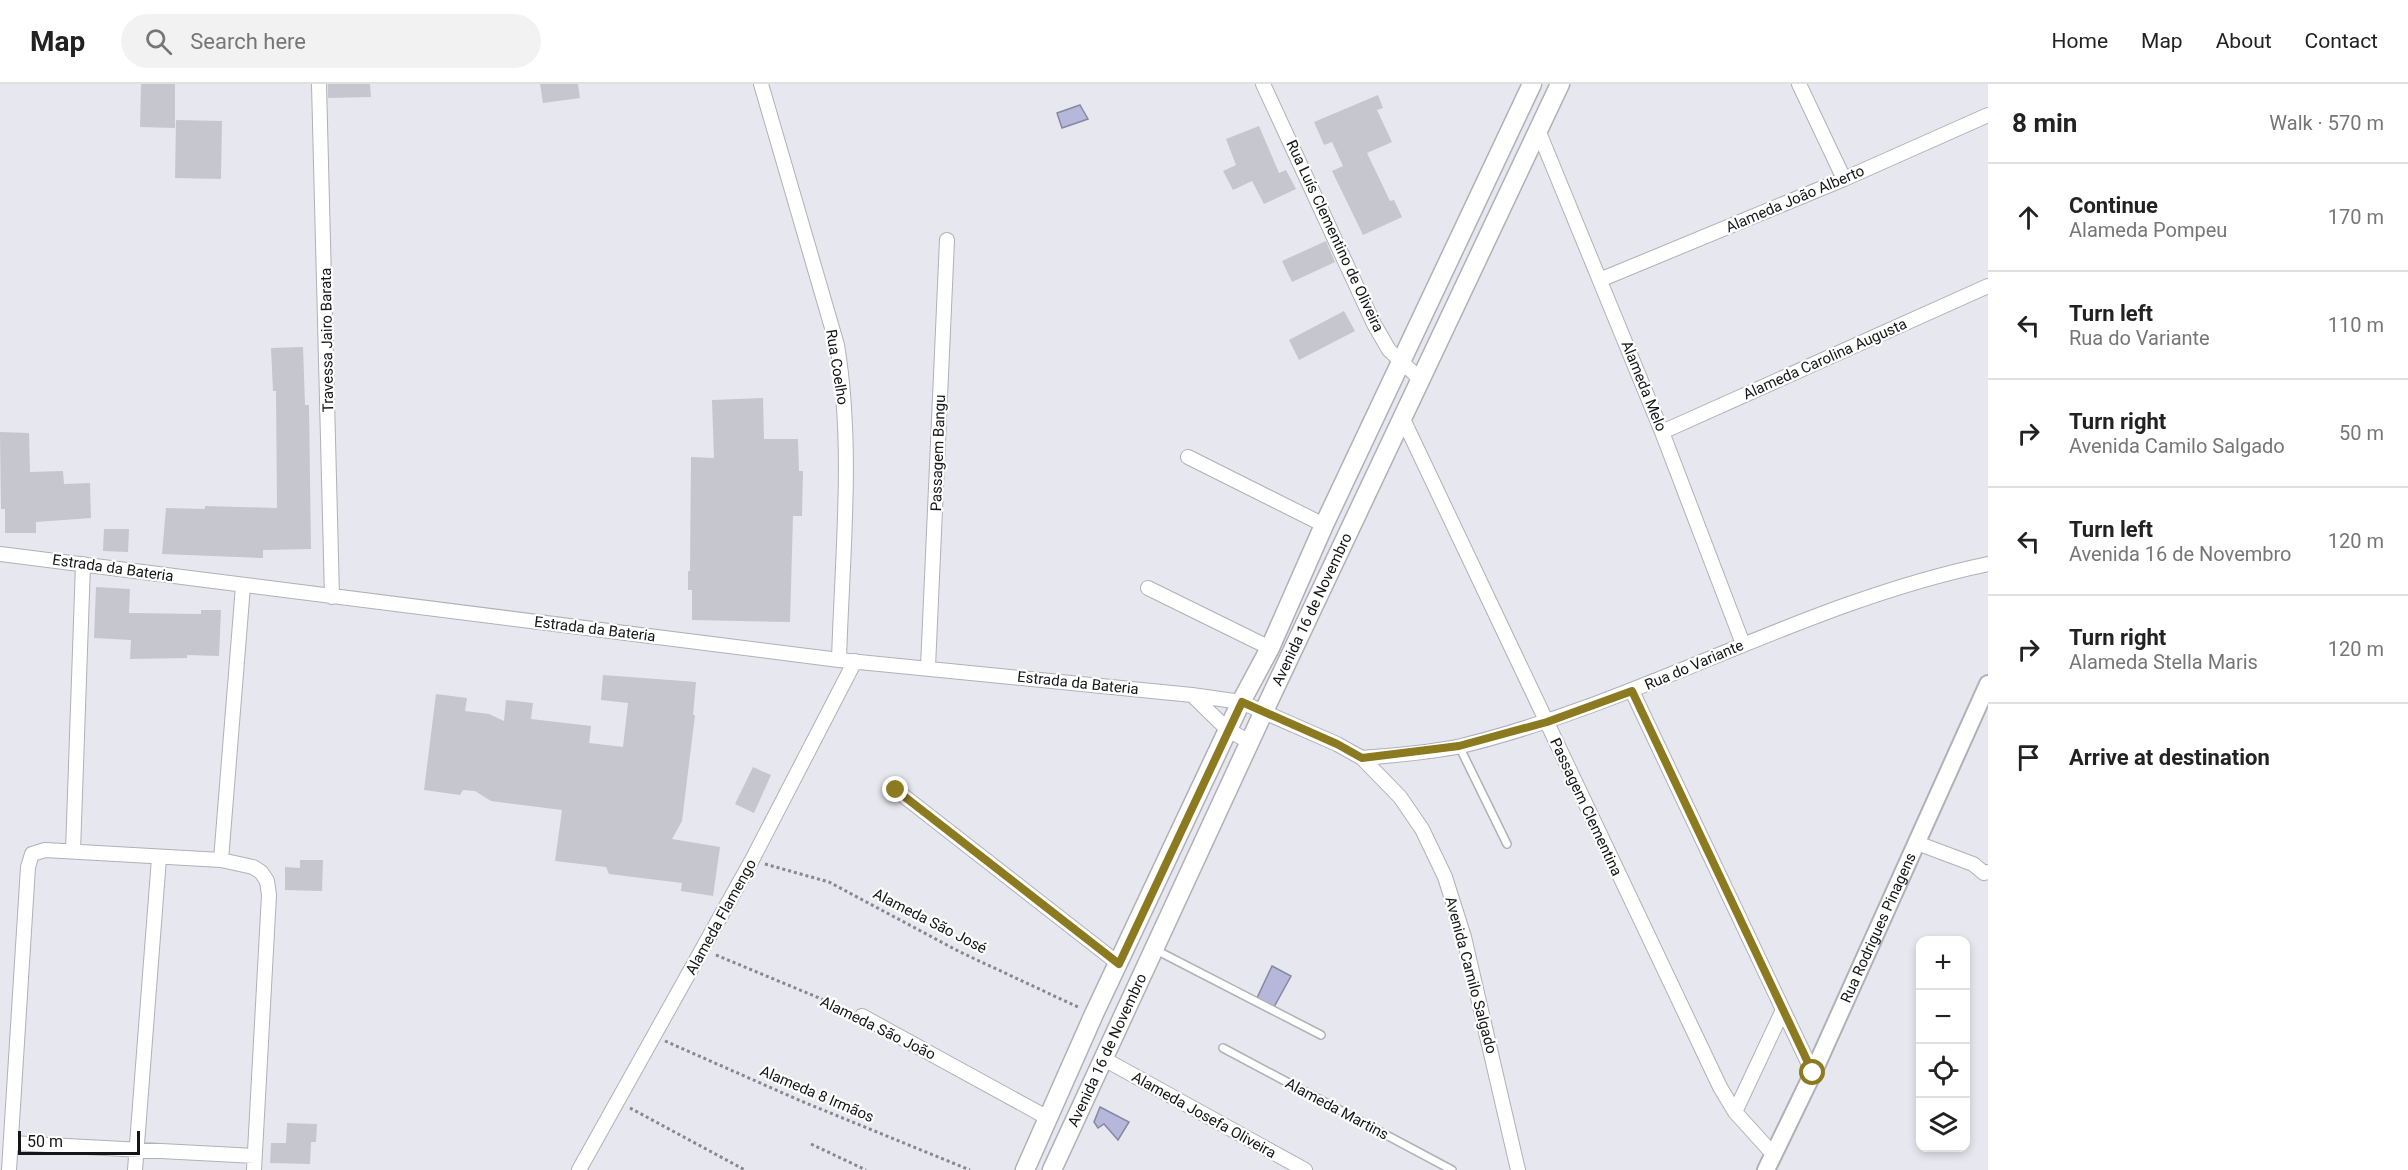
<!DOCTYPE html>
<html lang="en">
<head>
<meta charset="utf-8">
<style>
	:root { --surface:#fff; --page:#f2f2f2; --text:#222; --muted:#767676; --line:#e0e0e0 }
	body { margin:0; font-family:Roboto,sans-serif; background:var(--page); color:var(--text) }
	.controls { position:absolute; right:18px; bottom:18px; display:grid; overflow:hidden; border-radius:12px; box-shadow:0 3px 9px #0003 }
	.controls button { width:54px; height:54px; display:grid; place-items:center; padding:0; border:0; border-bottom:2px solid var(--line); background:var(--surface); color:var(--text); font:30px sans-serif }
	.scale { position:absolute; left:18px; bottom:15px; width:122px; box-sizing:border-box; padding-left:6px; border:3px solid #151618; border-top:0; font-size:16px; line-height:21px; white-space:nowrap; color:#151618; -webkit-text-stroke:4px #fff; paint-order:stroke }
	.stop { position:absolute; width:18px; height:18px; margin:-14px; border:4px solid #8b7a1f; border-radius:50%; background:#fff }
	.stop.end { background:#8b7a1f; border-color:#fff; box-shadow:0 2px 6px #0008 }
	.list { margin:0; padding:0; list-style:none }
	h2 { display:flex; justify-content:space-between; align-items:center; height:78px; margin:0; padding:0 24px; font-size:26px }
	h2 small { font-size:20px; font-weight:400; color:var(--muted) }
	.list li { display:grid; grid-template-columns:39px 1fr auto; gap:18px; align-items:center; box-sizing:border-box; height:108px; padding:0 24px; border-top:2px solid var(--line) }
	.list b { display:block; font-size:22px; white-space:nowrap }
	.list p { margin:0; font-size:20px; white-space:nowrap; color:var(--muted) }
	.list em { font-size:20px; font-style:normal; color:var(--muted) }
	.icon { flex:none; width:33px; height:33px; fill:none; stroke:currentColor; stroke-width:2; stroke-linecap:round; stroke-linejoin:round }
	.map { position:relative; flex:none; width:1988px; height:1086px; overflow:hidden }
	header { display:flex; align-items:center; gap:36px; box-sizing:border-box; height:84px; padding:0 30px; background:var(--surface); border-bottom:2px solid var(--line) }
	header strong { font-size:28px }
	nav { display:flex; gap:33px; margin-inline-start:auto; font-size:21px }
	.search { width:420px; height:54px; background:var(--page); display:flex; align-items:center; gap:15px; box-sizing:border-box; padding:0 21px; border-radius:33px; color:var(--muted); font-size:22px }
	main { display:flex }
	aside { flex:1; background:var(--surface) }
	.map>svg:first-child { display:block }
	.water { fill:#b6b8db; stroke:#8687a0; stroke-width:1.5 }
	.building { fill:#c5c6ce }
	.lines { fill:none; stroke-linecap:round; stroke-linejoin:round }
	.service-casing { stroke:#b0b0b8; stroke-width:10 }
	.minor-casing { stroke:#b0b0b8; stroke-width:16 }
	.tertiary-casing { stroke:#b0b0b8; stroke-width:20 }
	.secondary-casing { stroke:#b0b0b8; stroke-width:21 }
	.path { stroke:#87888d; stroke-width:3; stroke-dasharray:3 3; stroke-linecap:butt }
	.service { stroke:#fff; stroke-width:7 }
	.minor { stroke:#fff; stroke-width:14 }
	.tertiary { stroke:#fff; stroke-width:16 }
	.secondary { stroke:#fff; stroke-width:18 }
	.route { stroke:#8b7a1f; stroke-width:8 }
	.labels { text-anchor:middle; stroke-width:4.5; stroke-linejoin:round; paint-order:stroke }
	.street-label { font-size:15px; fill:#151618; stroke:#fff }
</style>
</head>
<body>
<header>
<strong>Map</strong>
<div class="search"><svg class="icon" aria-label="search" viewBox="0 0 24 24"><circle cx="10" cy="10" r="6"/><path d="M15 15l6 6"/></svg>Search here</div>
<nav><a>Home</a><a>Map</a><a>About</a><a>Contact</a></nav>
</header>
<main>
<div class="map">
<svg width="1988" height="1086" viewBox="0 0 1988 1086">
	<rect width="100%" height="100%" fill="#e7e7ef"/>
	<path class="water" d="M1080,21L1088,35L1062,44L1057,29Z
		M1272,882L1291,892L1274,923L1257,914Z
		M1100,1023L1129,1038L1118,1056L1104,1040L1098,1044L1094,1038Z"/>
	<path class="building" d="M141,0H175V44L140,43Z
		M328,0H370L371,13L328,14Z
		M540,0H578L580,14L543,19Z
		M1378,11L1383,24L1377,26L1392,58L1367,69L1390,117L1394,116L1402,133L1363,151L1332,87L1343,82L1332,58L1324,61L1314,38Z
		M176,36L222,37L221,95L175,94Z
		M1259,42L1279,89L1286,86L1296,105L1264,120L1252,97L1233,106L1223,87L1236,81L1226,55Z
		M1326,157L1335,178L1292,198L1282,177Z
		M1344,227L1355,247L1299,276L1289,256Z
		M303,263L305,321H309L311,465L263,466V474L162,470L166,424L205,425V422L277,424L276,307H273L271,264Z
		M763,314L764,355H798L799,387H803L802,432H793L790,538L692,536V506H688V487H690L691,373L714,374L712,316Z
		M0,348L29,349L30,388L63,387L64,400L90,399L91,434L36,438V449H5V425H1Z
		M104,445H129L128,468L103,467Z
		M96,503L130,505L129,529L201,530V526H221L219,572L187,571V574L130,575L131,556L94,554Z
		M603,591L696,598L693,631H695L682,737L672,755L720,763L713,812L681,807L682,799L609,790L606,783L555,777L562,726L491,717L475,707L463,706L460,711L424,706L436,610L467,614L465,627L489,630L504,637L506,616L533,619L531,635L591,642L589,659L623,663L628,619L601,616Z
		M753,683L771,691L754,729L735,720Z
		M300,776H323L322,807L285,806V783L300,784Z
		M287,1039L317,1040L316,1058H311L310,1080L270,1079L271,1059H286Z"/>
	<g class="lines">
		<defs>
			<path id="service" d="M1459,662L1507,760
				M1156,866L1321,951
				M1223,964L1452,1086"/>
			<path id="minor" d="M319,0L332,513
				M761,0L837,261C854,364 842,472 839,576
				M1263,0L1374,240L1389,266L1420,295
				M1799,0L1844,95
				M1538,46L1662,348L1743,560
				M1602,195L1844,95L1988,31
				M1402,333L1720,1003L1735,1028L1773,1070
				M1662,348L1988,202
				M1188,373L1324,441
				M0,470L839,576L1192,611L1241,618L1337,660L1362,674L1400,713L1422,745L1445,793L1464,853L1518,1086
				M1148,504L1270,564
				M928,583L947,156
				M1632,607L1813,989
				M1192,611L1228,646L1250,658
				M1362,674C1395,671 1429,669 1461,662C1642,618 1805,518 1988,480
				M896,706L1119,880
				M1917,759L1973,780L1984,789L1988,788
				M73,767L83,480
				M221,776L243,502
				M862,932L1048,1034
				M1104,975L1305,1086
				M1735,1028L1782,928
				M11,1059L255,1072
				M9,1086L28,783L32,770L45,766L221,776L253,783L261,788L267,797L269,811L254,1086
				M135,1086L159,774
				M579,1086L752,776L855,577"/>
			<g id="tertiary">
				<path id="s1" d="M1766,1086L1813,989L1988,600"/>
			</g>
			<g id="secondary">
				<path d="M1025,1086L1094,930L1241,618L1270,564L1324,441L1532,0"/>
				<path id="s2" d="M1052,1086L1264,627L1560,0"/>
			</g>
		</defs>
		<use href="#service" class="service-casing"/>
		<use href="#minor" class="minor-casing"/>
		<use href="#tertiary" class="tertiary-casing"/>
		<use href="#secondary" class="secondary-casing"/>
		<path class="path" d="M765,780L829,798L960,868L1080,924
			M716,871L848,926
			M665,957L801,1017L970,1086
			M630,1024L745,1086
			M811,1060L866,1086"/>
		<use href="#service" class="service"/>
		<use href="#minor" class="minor"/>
		<use href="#tertiary" class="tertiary"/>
		<use href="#secondary" class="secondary"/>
	</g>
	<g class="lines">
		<path class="route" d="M896,706L1119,880L1242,618L1337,660L1362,674L1459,662L1547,638L1632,607L1813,989"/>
	</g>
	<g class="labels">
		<g class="street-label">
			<text transform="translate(1795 115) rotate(-23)" y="5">Alameda João Alberto</text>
			<text transform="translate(1335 152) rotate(65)" y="5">Rua Luís Clementino de Oliveira</text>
			<text transform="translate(327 256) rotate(-91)" y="5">Travessa Jairo Barata</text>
			<text transform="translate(1825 275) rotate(-24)" y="5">Alameda Carolina Augusta</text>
			<text transform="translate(837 283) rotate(81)" y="5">Rua Coelho</text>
			<text transform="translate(1644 302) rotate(68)" y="5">Alameda Melo</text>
			<text transform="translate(938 369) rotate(-88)" y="5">Passagem Bangu</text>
			<text transform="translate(113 484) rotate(8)" y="5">Estrada da Bateria</text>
			<text dy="5" stroke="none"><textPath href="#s2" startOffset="618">Avenida 16 de Novembro</textPath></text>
			<text transform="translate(595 545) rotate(7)" y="5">Estrada da Bateria</text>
			<text transform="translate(1694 581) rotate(-23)" y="5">Rua do Variante</text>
			<text transform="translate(1078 599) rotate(6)" y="5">Estrada da Bateria</text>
			<text transform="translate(1586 723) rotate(65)" y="5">Passagem Clementina</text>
			<text transform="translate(721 833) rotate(-61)" y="5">Alameda Flamengo</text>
			<text transform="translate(930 837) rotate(27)" y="5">Alameda São José</text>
			<text dy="5" stroke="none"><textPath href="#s1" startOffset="267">Rua Rodrigues Pinagens</textPath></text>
			<text transform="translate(1471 891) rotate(75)" y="5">Avenida Camilo Salgado</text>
			<text transform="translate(878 944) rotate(26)" y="5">Alameda São João</text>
			<text dy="5" stroke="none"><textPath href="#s2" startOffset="132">Avenida 16 de Novembro</textPath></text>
			<text transform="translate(817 1010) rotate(23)" y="5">Alameda 8 Irmãos</text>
			<text transform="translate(1337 1025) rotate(28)" y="5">Alameda Martins</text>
			<text transform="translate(1204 1031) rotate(29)" y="5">Alameda Josefa Oliveira</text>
		</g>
	</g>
</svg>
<div class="controls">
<button>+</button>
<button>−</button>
<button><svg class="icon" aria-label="locate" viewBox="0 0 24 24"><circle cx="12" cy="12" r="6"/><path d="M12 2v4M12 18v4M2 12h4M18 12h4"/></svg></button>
<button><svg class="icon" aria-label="layers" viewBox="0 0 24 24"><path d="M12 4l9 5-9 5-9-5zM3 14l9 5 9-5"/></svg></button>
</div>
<div class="scale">50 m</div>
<div class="stop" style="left:1813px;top:989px"></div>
<div class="stop end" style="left:896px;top:706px"></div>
</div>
<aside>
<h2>8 min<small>Walk · 570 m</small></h2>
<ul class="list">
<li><svg class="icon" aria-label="ahead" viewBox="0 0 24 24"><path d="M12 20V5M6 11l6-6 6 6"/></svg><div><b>Continue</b><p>Alameda Pompeu</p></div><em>170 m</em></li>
<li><svg class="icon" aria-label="left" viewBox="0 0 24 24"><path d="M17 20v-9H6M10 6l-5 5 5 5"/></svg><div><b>Turn left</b><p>Rua do Variante</p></div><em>110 m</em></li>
<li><svg class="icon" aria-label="right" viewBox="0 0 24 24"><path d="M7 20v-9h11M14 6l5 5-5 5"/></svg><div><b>Turn right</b><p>Avenida Camilo Salgado</p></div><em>50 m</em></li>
<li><svg class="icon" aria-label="left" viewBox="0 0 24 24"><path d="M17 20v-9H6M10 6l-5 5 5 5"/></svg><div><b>Turn left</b><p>Avenida 16 de Novembro</p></div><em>120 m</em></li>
<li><svg class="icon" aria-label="right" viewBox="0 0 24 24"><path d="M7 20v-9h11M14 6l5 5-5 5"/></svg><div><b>Turn right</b><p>Alameda Stella Maris</p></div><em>120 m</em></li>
<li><svg class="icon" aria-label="arrive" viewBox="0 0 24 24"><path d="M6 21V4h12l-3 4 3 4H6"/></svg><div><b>Arrive at destination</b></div></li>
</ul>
</aside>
</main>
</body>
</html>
